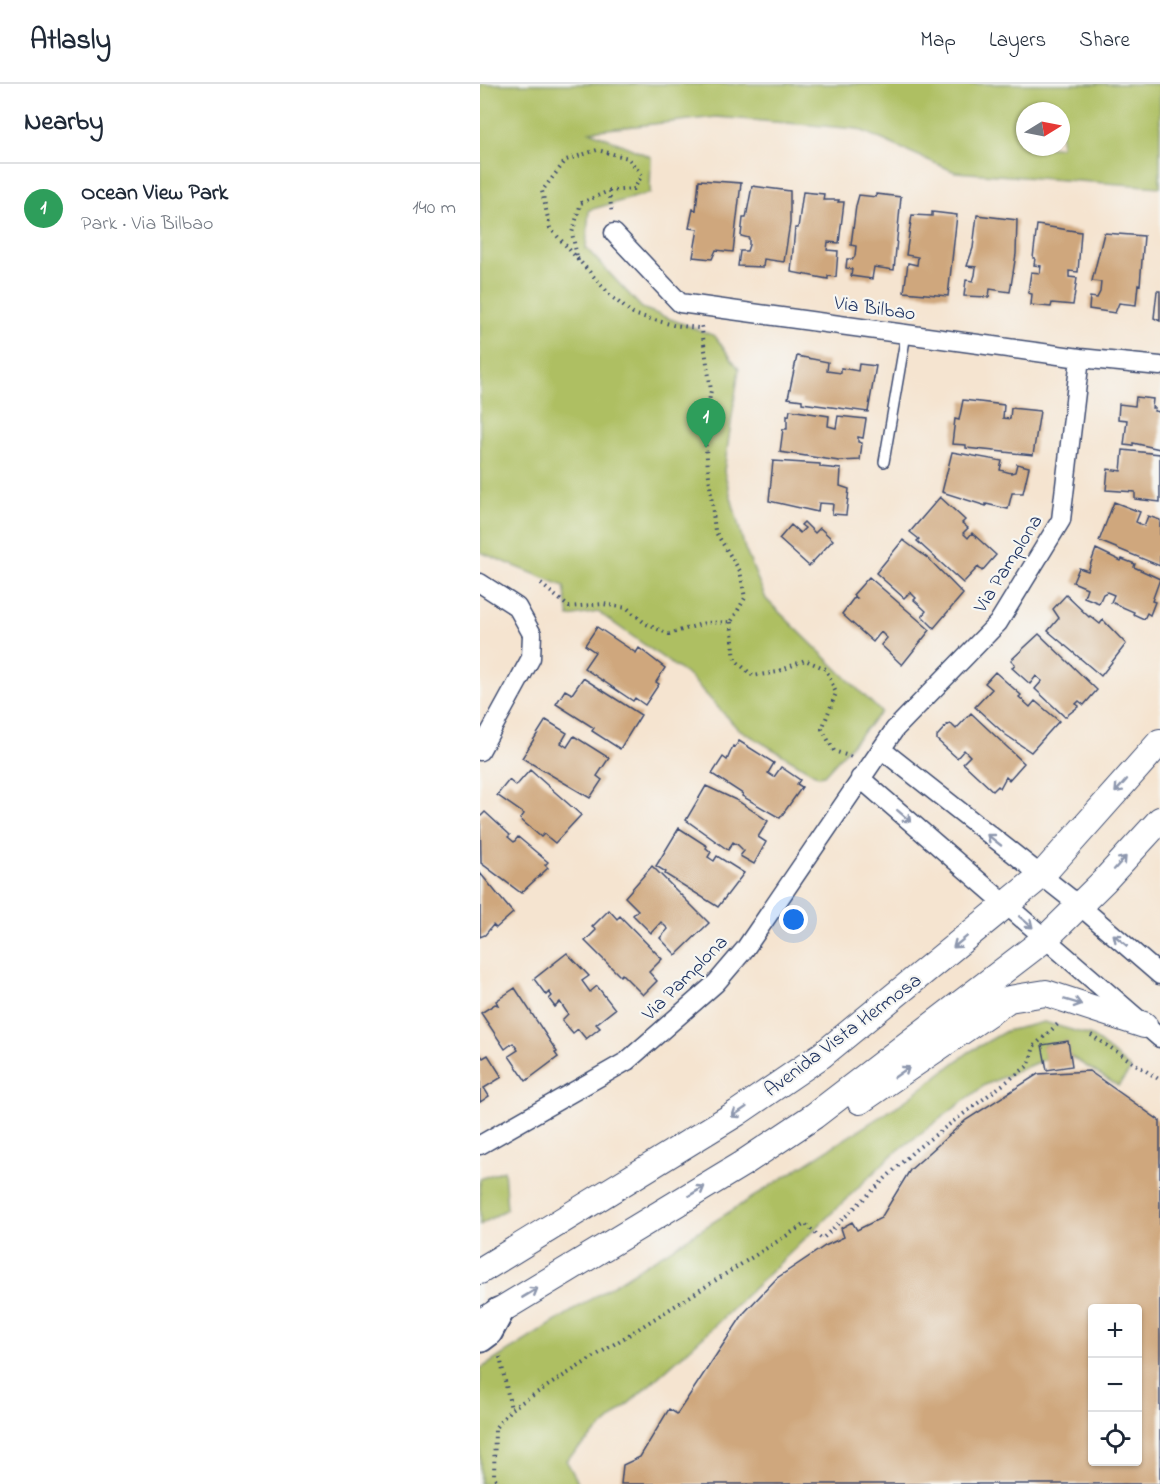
<!DOCTYPE html>
<html lang="en">
<head>
<meta charset="utf-8">
<style>
	:root { --surface:#fff; --page:#f6f6f7; --text:#1f2937; --muted:#747a83; --line:#e0e1e3; --accent:#0b8043 }
	body { margin:0; font-family:"Indie Flower",sans-serif; background:var(--page); color:var(--text) }
	.controls { position:absolute; right:18px; bottom:18px; display:grid; overflow:hidden; border-radius:6px; box-shadow:0 2px 4px #0004 }
	.controls button { width:54px; height:54px; display:grid; place-items:center; padding:0; border:0; border-bottom:2px solid var(--line); background:var(--surface); color:var(--text); font:30px sans-serif }
	.compass { position:absolute; left:536px; top:18px; width:54px; height:54px; border-radius:50%; background:var(--surface); box-shadow:0 2px 4px #0004; rotate:80deg }
	.you { position:absolute; left:314px; top:836px; width:21px; height:21px; margin:-15px; border:4px solid #fff; border-radius:50%; background:#1a73e8; box-shadow:0 0 0 9px #1a73e833 }
	.badge { display:grid; place-items:center; width:39px; height:39px; border-radius:50%; background:var(--accent); color:#fff; font-size:20px; font-weight:700 }
	.pin { position:absolute; translate:-50% -50px; filter:drop-shadow(0 2px 3px #0008) }
	.pin::after { content:''; position:absolute; top:32px; width:21px; height:18px; background:inherit; clip-path:polygon(0 0,100% 0,50% 100%) }
	.list { margin:0; padding:0; list-style:none }
	h2 { display:flex; justify-content:space-between; align-items:center; height:78px; margin:0; padding:0 24px; font-size:26px }
	h2 small { font-size:20px; font-weight:400; color:var(--muted) }
	.list li { display:grid; grid-template-columns:39px 1fr auto; gap:18px; align-items:center; box-sizing:border-box; height:90px; padding:0 24px; border-top:2px solid var(--line) }
	.list b { display:block; font-size:22px; white-space:nowrap }
	.list p { margin:0; font-size:20px; white-space:nowrap; color:var(--muted) }
	.list em { font-size:20px; font-style:normal; color:var(--muted) }
	.icon { flex:none; width:33px; height:33px; fill:none; stroke:currentColor; stroke-width:2; stroke-linecap:round; stroke-linejoin:round }
	.map { position:relative; flex:none; width:680px; height:1400px; overflow:hidden }
	header { display:flex; align-items:center; gap:36px; box-sizing:border-box; height:84px; padding:0 30px; background:var(--surface); border-bottom:2px solid var(--line) }
	header strong { font-size:28px }
	nav { display:flex; gap:33px; margin-inline-start:auto; font-size:21px }
	main { display:flex }
	aside { flex:1; background:var(--surface) }
	.map>svg:first-child { display:block }
	.green { fill:#aebf62; stroke:#647760; stroke-width:1.5; fill-rule:evenodd }
	.building { fill:#cfa77d; fill-rule:evenodd }
	.lines { fill:none; stroke-linecap:round; stroke-linejoin:round }
	.lane-casing { stroke:#3c4a6f; stroke-width:12 }
	.street-casing { stroke:#3c4a6f; stroke-width:21 }
	.secondary-casing { stroke:#3c4a6f; stroke-width:28 }
	.primary-casing { stroke:#3c4a6f; stroke-width:32 }
	.path { stroke:#3c4a6f; stroke-width:4; stroke-dasharray:1.5 4.5; stroke-linecap:butt }
	.lane { stroke:#fff; stroke-width:9 }
	.street { stroke:#fff; stroke-width:18 }
	.secondary { stroke:#fff; stroke-width:26 }
	.primary { stroke:#fff; stroke-width:28 }
	.oneway { stroke:#8d97ae }
	.labels { text-anchor:middle; stroke-width:4.5; stroke-linejoin:round; paint-order:stroke }
	.street-label { font-size:20px; fill:#1b2f5e; stroke:#f6f6f2 }
</style>
</head>
<body>
<header>
<strong>Atlasly</strong>
<nav><a>Map</a><a>Layers</a><a>Share</a></nav>
</header>
<main>
<aside>
<h2>Nearby<small></small></h2>
<ul class="list">
<li><span class="badge" style="background:#2e9e5b">1</span><div><b>Ocean View Park</b><p>Park · Via Bilbao</p></div><em>140 m</em></li>
</ul>
</aside>
<div class="map">
<svg width="680" height="1400" viewBox="0 0 680 1400">
	<rect width="100%" height="100%" fill="#f6f6f2"/>
	<filter id="ink" filterUnits="userSpaceOnUse"><feTurbulence type="fractalNoise" baseFrequency=".0167" numOctaves="2"/><feDisplacementMap in="SourceGraphic" scale="12" xChannelSelector="R" yChannelSelector="G"/><feConvolveMatrix kernelMatrix="1 2 1 2 8 2 1 2 1" color-interpolation-filters="sRGB"/></filter>
	<filter id="wash" filterUnits="userSpaceOnUse"><feTurbulence type="fractalNoise" baseFrequency=".008" numOctaves="4" result="noise"/><feDisplacementMap in="SourceGraphic" scale="24" xChannelSelector="R" yChannelSelector="G"/><feGaussianBlur stdDeviation="1.35" result="paint"/><feColorMatrix in="noise" values="0 0 0 0 0 0 0 0 0 0 0 0 0 0 0 0 0 1.4 0 .05"/><feComposite in="paint" operator="in"/></filter>
	<g filter="url(#wash)">
		<rect width="100%" height="100%" fill="#f5e4d0"/>
		<path class="green" d="M0,0H680V103L475,88L378,45L236,33L110,47L171,73L170,109L109,126L106,164L162,224L235,252L259,285L244,387L265,465L286,515L401,628L344,691L338,692L257,644L210,593L118,528L89,533L84,502L0,468ZM545,27H581V63H545Z
			M564,938L612,952L651,985L638,1002L590,972L587,957L563,961L565,975L505,1001L412,1071L227,1249L86,1376L99,1400H0V1285L422,1019L489,968L526,947Z
			M24,1086L27,1125L0,1141V1095Z"/>
		<g id="blocks">
			<path class="building" d="M219,96L261,99L253,168L236,166L232,175L213,173L218,145L209,144L213,125L216,126Z
				M272,102L310,107V139L304,178L284,175L283,183L258,182L260,167H267L269,161V154L261,152L263,134H266Z
				M323,108L344,110L343,116H359L358,118H364L359,159L348,158L347,166L358,167L356,193L348,192V195L311,188L315,144H318Z
				M396,110L421,113L414,186L394,183L392,195L371,192L372,185L366,184L367,175H373L375,172L376,162L371,161L376,122L379,111L396,113Z
				M452,128L477,131L468,212L424,208L428,179L437,181L438,173L426,171L432,131L452,132Z
				M497,131L537,136L536,170L530,208L510,205L509,213L484,212L486,196L493,197L495,191L496,183L487,182L493,164Z
				M557,141L601,148L598,188L589,187V193L597,194L593,221L572,219L571,223L551,221L552,210L548,209L551,188L560,189L561,182L554,181L555,174H553Z
				M624,149L664,152L660,201L658,200L656,221L639,219L635,229L609,225L610,213L617,214L620,208L621,198L612,197Z
				M677,207H680V237L674,234Z
				M317,272L348,278L347,287L361,289V284L378,287L379,280L396,282L388,328L322,319V316L308,314Z
				M656,313L673,315L672,324H675L674,327L680,328V365L653,359V362L644,361L647,336L638,335L639,320L655,322Z
				M483,316L524,321L523,334L530,335L531,324L560,327L553,371L486,364V361L472,360L475,335L479,336Z
				M310,326L349,332L348,342L356,344L358,332L386,335L383,354L378,353V358L382,359L380,376L359,377L300,368L303,345H307V331L309,332Z
				M643,366L680,370V418L655,415V408L626,406L628,385L641,387Z
				M472,368L522,377L520,386L531,389L535,388L537,380L549,383L543,409H532L528,425L506,420V422L462,408Z
				M293,377L340,380V383L361,385L360,402L369,405L366,431L352,430L353,420L339,419L338,428L289,417Z
				M460,413L485,436L482,439L488,444L483,449L488,454L492,449L516,471L502,487L498,483L483,499L437,457L439,455L430,448Z
				M634,418L660,428L656,438L664,442L668,432L680,436V482L619,457Z
				M324,438L335,449L340,444L353,456L329,482L299,455L311,441L320,449L325,444L321,441Z
				M423,456L450,476L483,510L454,544L442,532L446,527L434,516L436,514L430,508L424,514L396,489Z
				M616,465L641,477L642,475L655,480L654,483L680,495L672,517L675,518L670,531L667,529L664,535L653,530L654,528L631,518L634,511L627,508L623,510L619,519L604,513L607,504L593,498L599,484L608,487Z
				M389,493L450,546L422,581L401,561L407,554L401,548L393,558L362,530L373,515L377,514L373,511Z
				M586,511L609,533L610,532L620,540L623,536L646,560L621,592L568,547L579,534L573,525Z
				M117,543L156,569L159,564L185,584L176,598L179,600L165,621L155,614L153,617L104,584L115,568L105,561Z
				M559,550L617,606L604,621L599,617L596,620L599,622L585,633L555,605L562,597L556,592L550,600L532,584L535,580L531,576Z
				M515,588L541,611L539,613L550,623L555,617L579,637L551,668L526,651L495,623L512,605L505,599Z
				M103,594L161,631L140,665L112,647L114,644L76,620L85,606L92,610Z
				M491,629L544,679L529,696L526,693L520,704L518,702L513,707L483,679L490,672L484,666L477,674L457,656V652L467,641L471,640L476,645Z
				M66,636L87,649L81,659L87,663L94,652L129,674L117,692L122,696L110,714L42,674Z
				M259,657L294,679L288,689L294,693L301,683L320,696L317,700L322,703L300,734L262,712L263,710L232,690L243,673L247,676L253,662L255,663Z
				M50,686L101,731L75,759L64,750L61,753L40,735L44,730L17,711L29,696L36,702Z
				M226,702L258,717L288,737L278,753L286,758L274,780L260,772L264,767L258,761L253,758L248,766L206,736Z
				M5,728L30,751L28,753L34,758L38,753L68,778L65,781L68,784L41,809L1,779L0,733Z
				M199,744L227,762L226,764L231,768L228,773L234,777L237,772L264,789L238,823L185,790L186,788L176,782Z
				M172,782L229,839L196,871L180,854L188,845L181,838L171,849L153,831L158,826L145,813Z
				M0,789L33,829L16,844L13,841L5,851L0,853Z
				M129,826L137,835L140,832L182,875L169,888L177,897L163,911L142,890L140,892L105,857L116,846L112,843Z
				M87,869L109,892L102,897L110,908L117,902L135,925L116,940L120,944L106,955L98,945L93,949L82,936L88,930L80,918L75,923L69,915L72,912L69,908L66,911L54,895Z
				M35,904L77,968L75,969L78,973L46,997L29,972L38,966L33,959L25,965L1,929L15,920L18,921L16,917Z
				M588,957L592,982L567,986L562,961Z
				M0,970L3,974L8,971L22,993L4,1004L9,1012L0,1018Z
				M609,987L680,1037V1400H141L143,1381L160,1373L189,1325L197,1330L264,1229L297,1194L345,1162L364,1153L361,1144L372,1138L377,1146L401,1134L430,1086L486,1036L558,990ZM612,1224H658V1378H612Z"/>
		</g>
	</g>
	<g filter="url(#ink)">
		<use href="#blocks" fill-opacity="0" stroke="#3c4a6f" stroke-width="1.5"/>
		<g class="lines">
			<defs>
				<path id="lane" d="M404,378L426,250"/>
				<path id="street" d="M134,149L200,219L600,274L680,282
					M0,499L37,523L52,550L51,574L0,667
					M401,665L600,822L680,891
					M380,694L680,954
					M0,1061L147,977L236,899L265,865L415,645L518,539L581,436L600,274"/>
				<path id="secondary" d="M380,1017L529,915L566,909L664,941
					M0,1187L257,1029L342,971L561,792L680,658
					M1,1238L262,1080L334,1032L566,854L624,797L680,736"/>
				<path id="primary" d="M0,1254L8,1248L19,1228"/>
			</defs>
			<use href="#lane" class="lane-casing"/>
			<use href="#street" class="street-casing"/>
			<use href="#secondary" class="secondary-casing"/>
			<use href="#primary" class="primary-casing"/>
			<path class="path" d="M129,107L132,130
				M98,177L92,149L101,119L129,107L154,105L162,91L148,74L117,66L86,76L62,107L70,144L132,213L153,230L193,241L218,244
				M61,500L89,523L123,520L147,524L166,540L189,550L225,539L251,538L265,514L260,487L235,447L224,347L231,306L221,240
				M251,538L255,576L273,592L297,588L325,576L346,585L356,609L342,645L354,667L372,673
				M611,951L680,996
				M20,1273L31,1325
				M20,1400L14,1393L15,1344L31,1325L325,1140L342,1155L435,1066L549,981L554,962L580,938"/>
			<use href="#lane" class="lane"/>
			<use href="#street" class="street"/>
			<use href="#secondary" class="secondary"/>
			<use href="#primary" class="primary"/>
		</g>
		<defs><path id="oneway-shaft" d="M-6 0H5M1.5-3L5.5 0L1.5 3" fill="none" stroke-width="1.6" stroke-linecap="round" stroke-linejoin="round" transform="scale(1.5)"/></defs>
		<g class="oneway">
			<use href="#oneway-shaft" transform="translate(641 702) rotate(132)"/>
			<use href="#oneway-shaft" transform="translate(424 732) rotate(41)"/>
			<use href="#oneway-shaft" transform="translate(514 756) rotate(-142)"/>
			<use href="#oneway-shaft" transform="translate(640 779) rotate(-48)"/>
			<use href="#oneway-shaft" transform="translate(546 838) rotate(40)"/>
			<use href="#oneway-shaft" transform="translate(640 856) rotate(-140)"/>
			<use href="#oneway-shaft" transform="translate(480 858) rotate(141)"/>
			<use href="#oneway-shaft" transform="translate(593 918) rotate(17)"/>
			<use href="#oneway-shaft" transform="translate(422 988) rotate(-35)"/>
			<use href="#oneway-shaft" transform="translate(259 1028) rotate(146)"/>
			<use href="#oneway-shaft" transform="translate(217 1107) rotate(-31)"/>
			<use href="#oneway-shaft" transform="translate(50 1209) rotate(-31)"/>
		</g>
	</g>
	<g class="labels">
		<g class="street-label">
			<text transform="translate(395 223) rotate(8)" y="7">Via Bilbao</text>
			<text transform="translate(527 479) rotate(-58)" y="7">Via Pamplona</text>
			<text transform="translate(204 893) rotate(-45)" y="7">Via Pamplona</text>
			<text transform="translate(362 950) rotate(-37)" y="7">Avenida Vista Hermosa</text>
		</g>
	</g>
</svg>
<div class="controls">
<button>+</button>
<button>−</button>
<button><svg class="icon" aria-label="locate" viewBox="0 0 24 24"><circle cx="12" cy="12" r="6"/><path d="M12 2v4M12 18v4M2 12h4M18 12h4"/></svg></button>
</div>
<svg class="compass" viewBox="-18 -18 36 36"><path d="M0-13l5 13h-10z" fill="#e53935"/><path d="M0 13l5-13h-10z" fill="#747a83"/></svg>
<div class="you"></div>
<div class="pin badge" style="left:226px;top:364px;background:#2e9e5b">1</div>
</div>
</main>
</body>
</html>
